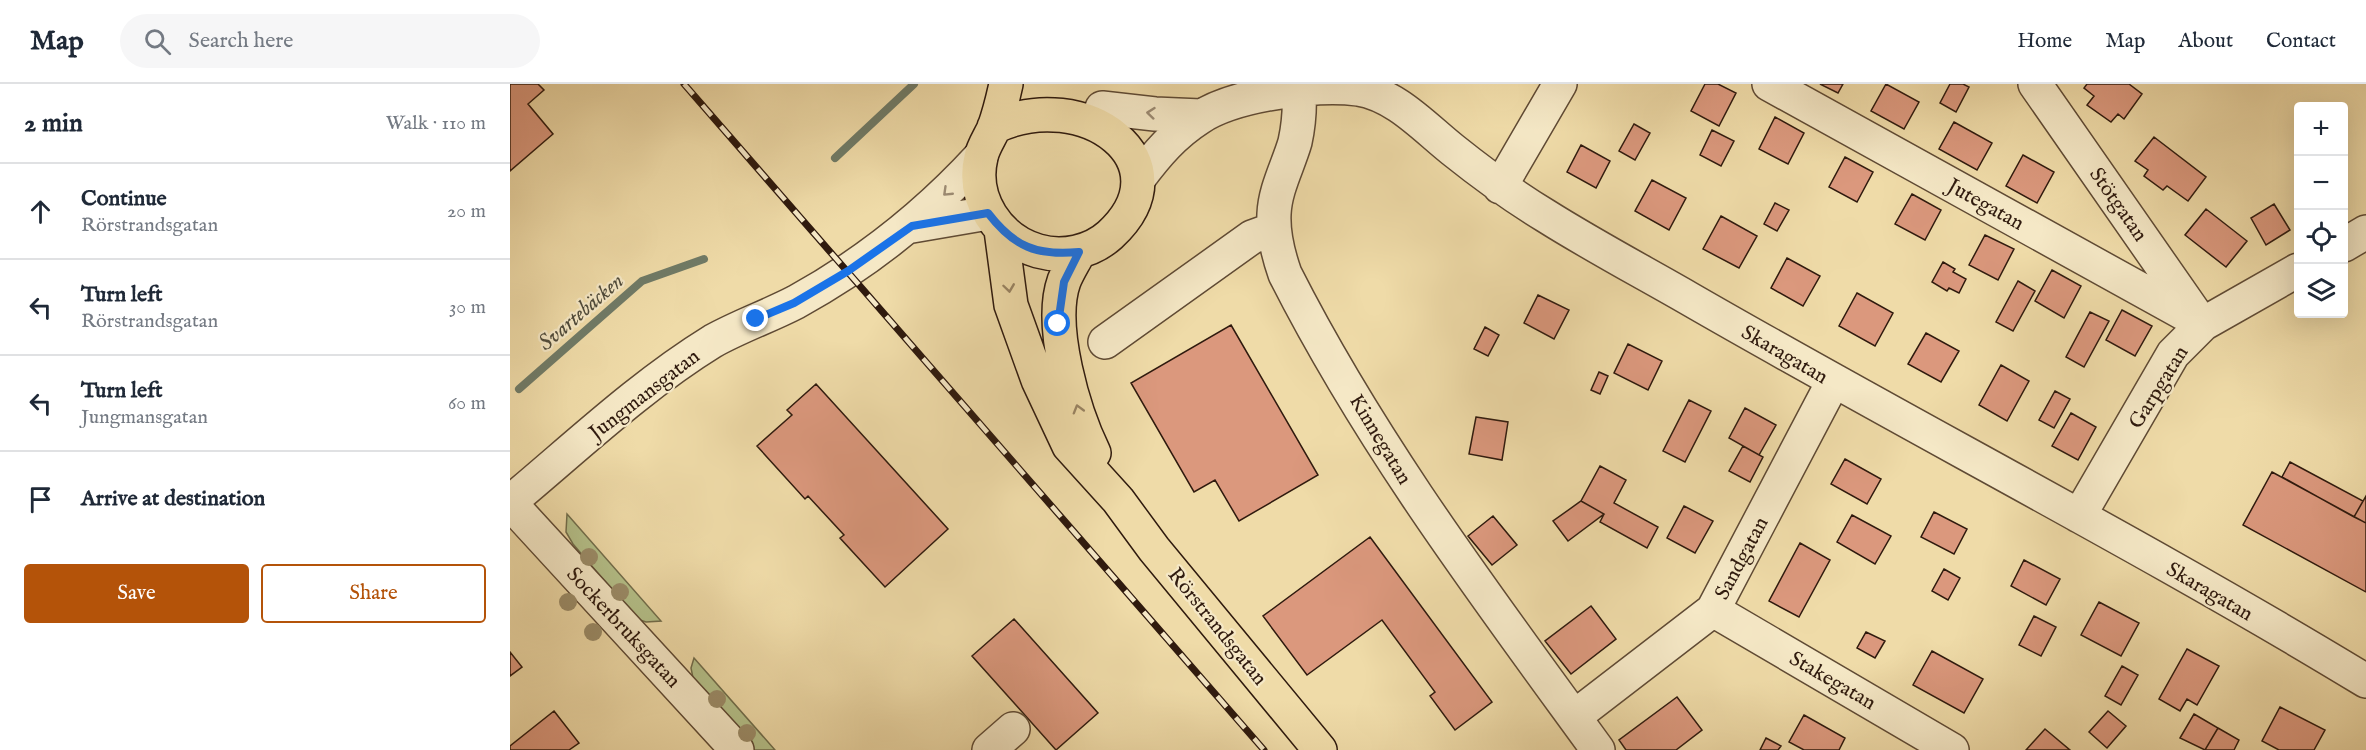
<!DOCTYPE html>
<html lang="en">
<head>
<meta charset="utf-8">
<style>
	:root { --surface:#fff; --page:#f6f6f7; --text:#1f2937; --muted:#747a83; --line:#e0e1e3; --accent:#b45309 }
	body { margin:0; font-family:"IM FELL English",serif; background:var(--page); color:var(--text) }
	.controls { position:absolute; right:18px; top:18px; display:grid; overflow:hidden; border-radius:6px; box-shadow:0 6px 24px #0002 }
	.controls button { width:54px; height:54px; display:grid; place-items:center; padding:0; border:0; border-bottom:2px solid var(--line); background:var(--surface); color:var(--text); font:30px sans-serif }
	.stop { position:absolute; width:18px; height:18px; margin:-14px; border:4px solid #1a73e8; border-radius:50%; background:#fff }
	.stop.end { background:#1a73e8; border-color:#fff; box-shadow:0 2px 6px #0008 }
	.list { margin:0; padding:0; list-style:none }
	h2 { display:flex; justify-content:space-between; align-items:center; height:78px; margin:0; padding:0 24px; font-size:26px }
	h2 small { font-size:20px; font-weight:400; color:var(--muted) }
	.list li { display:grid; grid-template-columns:39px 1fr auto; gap:18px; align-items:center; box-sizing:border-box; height:96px; padding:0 24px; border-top:2px solid var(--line) }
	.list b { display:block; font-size:22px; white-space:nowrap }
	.list p { margin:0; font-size:20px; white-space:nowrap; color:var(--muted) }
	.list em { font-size:20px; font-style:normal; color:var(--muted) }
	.actions { display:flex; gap:12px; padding:18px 24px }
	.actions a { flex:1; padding:14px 0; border:2px solid var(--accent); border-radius:6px; text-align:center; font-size:21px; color:var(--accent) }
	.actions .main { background:var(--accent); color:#fff }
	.icon { flex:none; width:33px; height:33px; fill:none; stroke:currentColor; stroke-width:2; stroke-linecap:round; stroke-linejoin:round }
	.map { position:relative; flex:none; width:1856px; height:666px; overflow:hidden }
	header { display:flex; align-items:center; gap:36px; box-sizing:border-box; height:84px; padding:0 30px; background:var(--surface); border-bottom:2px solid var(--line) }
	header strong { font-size:28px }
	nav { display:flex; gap:33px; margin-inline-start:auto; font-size:21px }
	.search { width:420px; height:54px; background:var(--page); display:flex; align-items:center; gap:15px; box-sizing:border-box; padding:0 21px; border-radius:33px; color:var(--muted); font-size:22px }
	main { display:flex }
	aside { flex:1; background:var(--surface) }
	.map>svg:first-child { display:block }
	.green { fill:#b5c18a; stroke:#726e4c; stroke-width:1.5 }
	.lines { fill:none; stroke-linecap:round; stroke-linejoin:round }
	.stream { stroke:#707b67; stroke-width:8 }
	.building { fill:#db987d; stroke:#2f1a0e; stroke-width:1.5 }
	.minor-casing { stroke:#5f4a34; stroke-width:36 }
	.major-casing { stroke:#2f1a0e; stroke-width:36 }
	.minor { stroke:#f5e8c6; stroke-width:33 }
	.major { stroke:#efdba8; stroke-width:33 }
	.rail-casing { stroke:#2f1a0e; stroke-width:7 }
	.rail { stroke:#f5e8c6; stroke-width:4.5; stroke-dasharray:14; stroke-linecap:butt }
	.tree { fill:#9b8c68 }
	.oneway { stroke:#9c8b73 }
	.oneway2 { stroke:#998463 }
	.route { stroke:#1a73e8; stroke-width:8 }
	.labels { text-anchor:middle; stroke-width:4.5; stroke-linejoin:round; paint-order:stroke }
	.street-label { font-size:21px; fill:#2f1a0e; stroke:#f5e8c6 }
	.water-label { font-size:22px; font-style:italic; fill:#4f4b3b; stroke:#f5e8c6 }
</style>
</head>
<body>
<header>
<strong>Map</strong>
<div class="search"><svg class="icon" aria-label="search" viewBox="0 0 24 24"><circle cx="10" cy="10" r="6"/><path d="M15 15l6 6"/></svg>Search here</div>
<nav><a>Home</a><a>Map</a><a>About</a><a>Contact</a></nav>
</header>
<main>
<aside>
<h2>2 min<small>Walk · 110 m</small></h2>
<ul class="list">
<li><svg class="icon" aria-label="ahead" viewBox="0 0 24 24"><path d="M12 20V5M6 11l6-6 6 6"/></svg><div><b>Continue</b><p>Rörstrandsgatan</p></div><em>20 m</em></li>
<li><svg class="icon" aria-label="left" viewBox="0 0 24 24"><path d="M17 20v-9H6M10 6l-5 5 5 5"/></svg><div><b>Turn left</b><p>Rörstrandsgatan</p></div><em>30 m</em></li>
<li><svg class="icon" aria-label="left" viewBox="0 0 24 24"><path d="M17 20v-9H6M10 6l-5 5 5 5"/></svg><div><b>Turn left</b><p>Jungmansgatan</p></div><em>60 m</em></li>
<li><svg class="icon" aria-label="arrive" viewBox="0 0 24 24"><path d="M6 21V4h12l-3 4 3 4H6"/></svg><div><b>Arrive at destination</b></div></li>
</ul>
<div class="actions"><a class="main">Save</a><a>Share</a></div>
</aside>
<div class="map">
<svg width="1856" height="666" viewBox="0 0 1856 666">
	<rect width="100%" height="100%" fill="#efdba8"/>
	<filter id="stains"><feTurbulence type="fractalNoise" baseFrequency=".00333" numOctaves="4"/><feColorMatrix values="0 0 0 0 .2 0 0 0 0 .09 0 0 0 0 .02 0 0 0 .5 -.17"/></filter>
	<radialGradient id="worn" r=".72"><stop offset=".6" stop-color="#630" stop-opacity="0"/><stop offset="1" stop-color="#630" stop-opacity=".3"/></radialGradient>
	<path class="green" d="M57,430L151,537L136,538L127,535L63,460L56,448Z
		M184,574L265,666H244L184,599L181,584Z"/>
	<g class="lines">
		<path class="stream" d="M325,74L404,0
			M9,305L132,197L194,175"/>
	</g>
	<path class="building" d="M0,0H28L34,6L18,20L43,50L0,87Z
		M1195,0H1208L1226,9L1209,42L1181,27Z
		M1310,0H1333L1328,9Z
		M1376,0L1409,18L1394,45L1361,27Z
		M1440,0H1453L1459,3L1446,28L1430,19Z
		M1577,0H1619L1632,10L1614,35L1608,30L1601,38L1577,21L1584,12L1574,4Z
		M1265,33L1294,49L1278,80L1249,65Z
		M1444,38L1482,59L1467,86L1429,65Z
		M1124,40L1140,49L1125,76L1109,67Z
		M1202,46L1224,57L1211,82L1190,71Z
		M1644,53L1696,93L1678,117L1657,102L1653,106L1634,92L1638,86L1625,77Z
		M1071,61L1100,77L1086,104L1057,88Z
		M1513,71L1544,88L1527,119L1496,102Z
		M1335,73L1363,88L1347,118L1319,103Z
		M1142,96L1176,114L1159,146L1125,127Z
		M1402,110L1431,126L1415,156L1385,140Z
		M1265,119L1279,126L1267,147L1254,140Z
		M1764,120L1780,146L1756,161L1741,134Z
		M1696,125L1737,157L1716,183L1675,151Z
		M1211,132L1247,152L1229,184L1193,165Z
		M1475,151L1504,165L1488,196L1459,181Z
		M1277,174L1310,192L1293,222L1261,204Z
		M1433,178L1445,185L1443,188L1456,195L1449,209L1439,204L1437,207L1422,198Z
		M1542,186L1571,202L1554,234L1525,217Z
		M1508,197L1525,207L1503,247L1486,238Z
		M1347,209L1383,229L1365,262L1329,242Z
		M1028,211L1059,226L1044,255L1014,239Z
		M1612,226L1642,242L1625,272L1596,256Z
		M1580,228L1599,237L1574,283L1556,273Z
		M721,241L808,391L729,437L705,396L684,408L621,299Z
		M975,243L989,251L978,272L964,265Z
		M1416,249L1449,267L1431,298L1398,280Z
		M1118,260L1152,277L1138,306L1104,289Z
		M1491,281L1519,297L1497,337L1469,321Z
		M1089,288L1098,292L1090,310L1081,306Z
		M306,300L438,445L375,503L330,454L334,451L298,412L295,415L247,362L282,331L277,326Z
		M1545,307L1560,315L1544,344L1529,336Z
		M1179,316L1201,327L1175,378L1153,367Z
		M1235,324L1266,341L1249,371L1219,354Z
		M1561,329L1586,343L1568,376L1542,362Z
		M966,333L998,338L992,376L959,370Z
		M1233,362L1253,373L1240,398L1219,387Z
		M1335,375L1371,395L1357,420L1321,400Z
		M1780,378L1853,417L1844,433L1772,393Z
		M1090,382L1116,396L1104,419L1148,443L1137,464L1090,438L1094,430L1071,417Z
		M1762,388L1856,439V508L1733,441Z
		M1856,412V439L1844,433Z
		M1071,417L1094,430L1058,457L1043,437Z
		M1174,422L1203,437L1185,469L1157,454Z
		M1424,428L1457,445L1444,470L1411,453Z
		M1342,431L1381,452L1365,480L1327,458Z
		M983,432L1007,461L982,481L958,452Z
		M860,453L982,618L945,646L920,612L925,608L872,536L797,591L753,532Z
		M1290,459L1320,476L1289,533L1259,517Z
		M1514,476L1550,495L1536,521L1501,502Z
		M1434,485L1450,494L1438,516L1422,507Z
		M1589,518L1629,539L1611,572L1571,551Z
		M1081,522L1106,555L1061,590L1035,557Z
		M1524,532L1546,543L1531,572L1509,561Z
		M504,535L588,629L546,666L462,572Z
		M1356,548L1375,557L1365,574L1347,564Z
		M1677,565L1709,582L1687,621L1677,615L1670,627L1649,615Z
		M1422,567L1473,595L1454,629L1403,601Z
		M0,568L12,583L0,592Z
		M1612,582L1628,591L1611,621L1595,612Z
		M1167,613L1192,646L1166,666H1116L1109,656Z
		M1770,623L1815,646L1804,666H1769L1752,657Z
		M44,627L69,659L59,666H0V662Z
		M1598,627L1616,642L1597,664L1579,648Z
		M1684,630L1708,644L1695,666L1670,654Z
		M1294,631L1335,654L1329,666H1294L1279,658Z
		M1708,644L1729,656L1724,666H1695Z
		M1535,645L1560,666H1516Z
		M1256,654L1271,662L1268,666H1250Z"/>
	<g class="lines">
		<defs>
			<path id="minor" d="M1259,0L1693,240
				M1525,0L1688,234
				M789,6C790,24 789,40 785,58C778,82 765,105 764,130C763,151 768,170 775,190C861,360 976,512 1088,666
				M592,24L645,30L691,32
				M629,94C647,70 664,50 689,34C725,10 806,0 848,5C886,11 914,43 943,66C973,90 1003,112 1036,132C1082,161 1131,187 1178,214C1403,344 1634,462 1856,597
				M990,103L1050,0
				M402,142L478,129
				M1834,161L1856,148
				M595,258L742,153L764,145
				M0,418C66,363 130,302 203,257C230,242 259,232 286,218C357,179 416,132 471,72
				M0,419L227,666
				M1569,432L1663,270L1693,240L1788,186
				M1203,526L1442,666
				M1064,633L1203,526L1323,298
				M479,666L503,645"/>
			<path id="major" d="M484,43C574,0 679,78 600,151C581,168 553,174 528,167C488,155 461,115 471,73C473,63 480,53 484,44C489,30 493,14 496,0
				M491,146L501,221L528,296L559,362L608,416L644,465L810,666
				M569,168C564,178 558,187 554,197C538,242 564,328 584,369"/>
		</defs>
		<use href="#minor" class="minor-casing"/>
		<use href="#major" class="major-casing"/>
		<use href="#minor" class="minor"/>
		<use href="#major" class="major"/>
		<defs>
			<path id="rail" d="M174,0L754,666"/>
		</defs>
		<use href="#rail" class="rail-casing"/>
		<use href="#rail" class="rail"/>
	</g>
	<g class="tree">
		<circle cx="79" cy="473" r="9"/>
		<circle cx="110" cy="508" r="9"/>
		<circle cx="58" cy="518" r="9"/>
		<circle cx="83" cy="548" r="9"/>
		<circle cx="207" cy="615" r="9"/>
		<circle cx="237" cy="649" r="9"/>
	</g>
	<defs><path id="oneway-chevron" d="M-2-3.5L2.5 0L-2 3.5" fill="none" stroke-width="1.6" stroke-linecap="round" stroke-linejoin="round" transform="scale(1.5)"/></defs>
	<g class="oneway">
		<use href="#oneway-chevron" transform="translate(641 29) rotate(-174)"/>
		<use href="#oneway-chevron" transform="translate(437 108) rotate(136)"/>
	</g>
	<g class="oneway2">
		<use href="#oneway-chevron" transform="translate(499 204) rotate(82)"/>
		<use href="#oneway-chevron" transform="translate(568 325) rotate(-106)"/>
	</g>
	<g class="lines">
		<path class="route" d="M246,235L284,219L338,187L402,142L478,129C504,163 527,172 569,168L554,198L548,240"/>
	</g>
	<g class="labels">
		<g class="street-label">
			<text transform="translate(1476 120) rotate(29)" y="7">Jutegatan</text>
			<text transform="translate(1609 120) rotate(55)" y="7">Stötgatan</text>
			<text transform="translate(1275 270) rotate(30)" y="7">Skaragatan</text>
			<text transform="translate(1648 303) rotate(-58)" y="7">Garpgatan</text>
			<text transform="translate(134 310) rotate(-38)" y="7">Jungmansgatan</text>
			<text transform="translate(871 355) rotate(59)" y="7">Kinnegatan</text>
			<text transform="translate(1231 474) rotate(-62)" y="7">Sandgatan</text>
			<text transform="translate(1700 507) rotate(30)" y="7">Skaragatan</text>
			<text transform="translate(708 542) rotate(51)" y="7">Rörstrandsgatan</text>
			<text transform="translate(114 543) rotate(47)" y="7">Sockerbruksgatan</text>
			<text transform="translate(1323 596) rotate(30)" y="7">Stakegatan</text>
		</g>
		<g class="water-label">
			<text transform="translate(70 227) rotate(-41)" y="8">Svartebäcken</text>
		</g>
	</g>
	<rect width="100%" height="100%" filter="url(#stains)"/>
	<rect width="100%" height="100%" fill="url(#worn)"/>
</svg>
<div class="controls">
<button>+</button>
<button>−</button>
<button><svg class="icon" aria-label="locate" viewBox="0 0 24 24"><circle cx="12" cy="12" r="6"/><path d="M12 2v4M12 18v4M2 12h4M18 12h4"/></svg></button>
<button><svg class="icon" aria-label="layers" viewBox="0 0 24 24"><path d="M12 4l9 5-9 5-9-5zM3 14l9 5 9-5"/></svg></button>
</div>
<div class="stop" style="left:548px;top:240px"></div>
<div class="stop end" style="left:246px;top:235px"></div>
</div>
</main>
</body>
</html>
